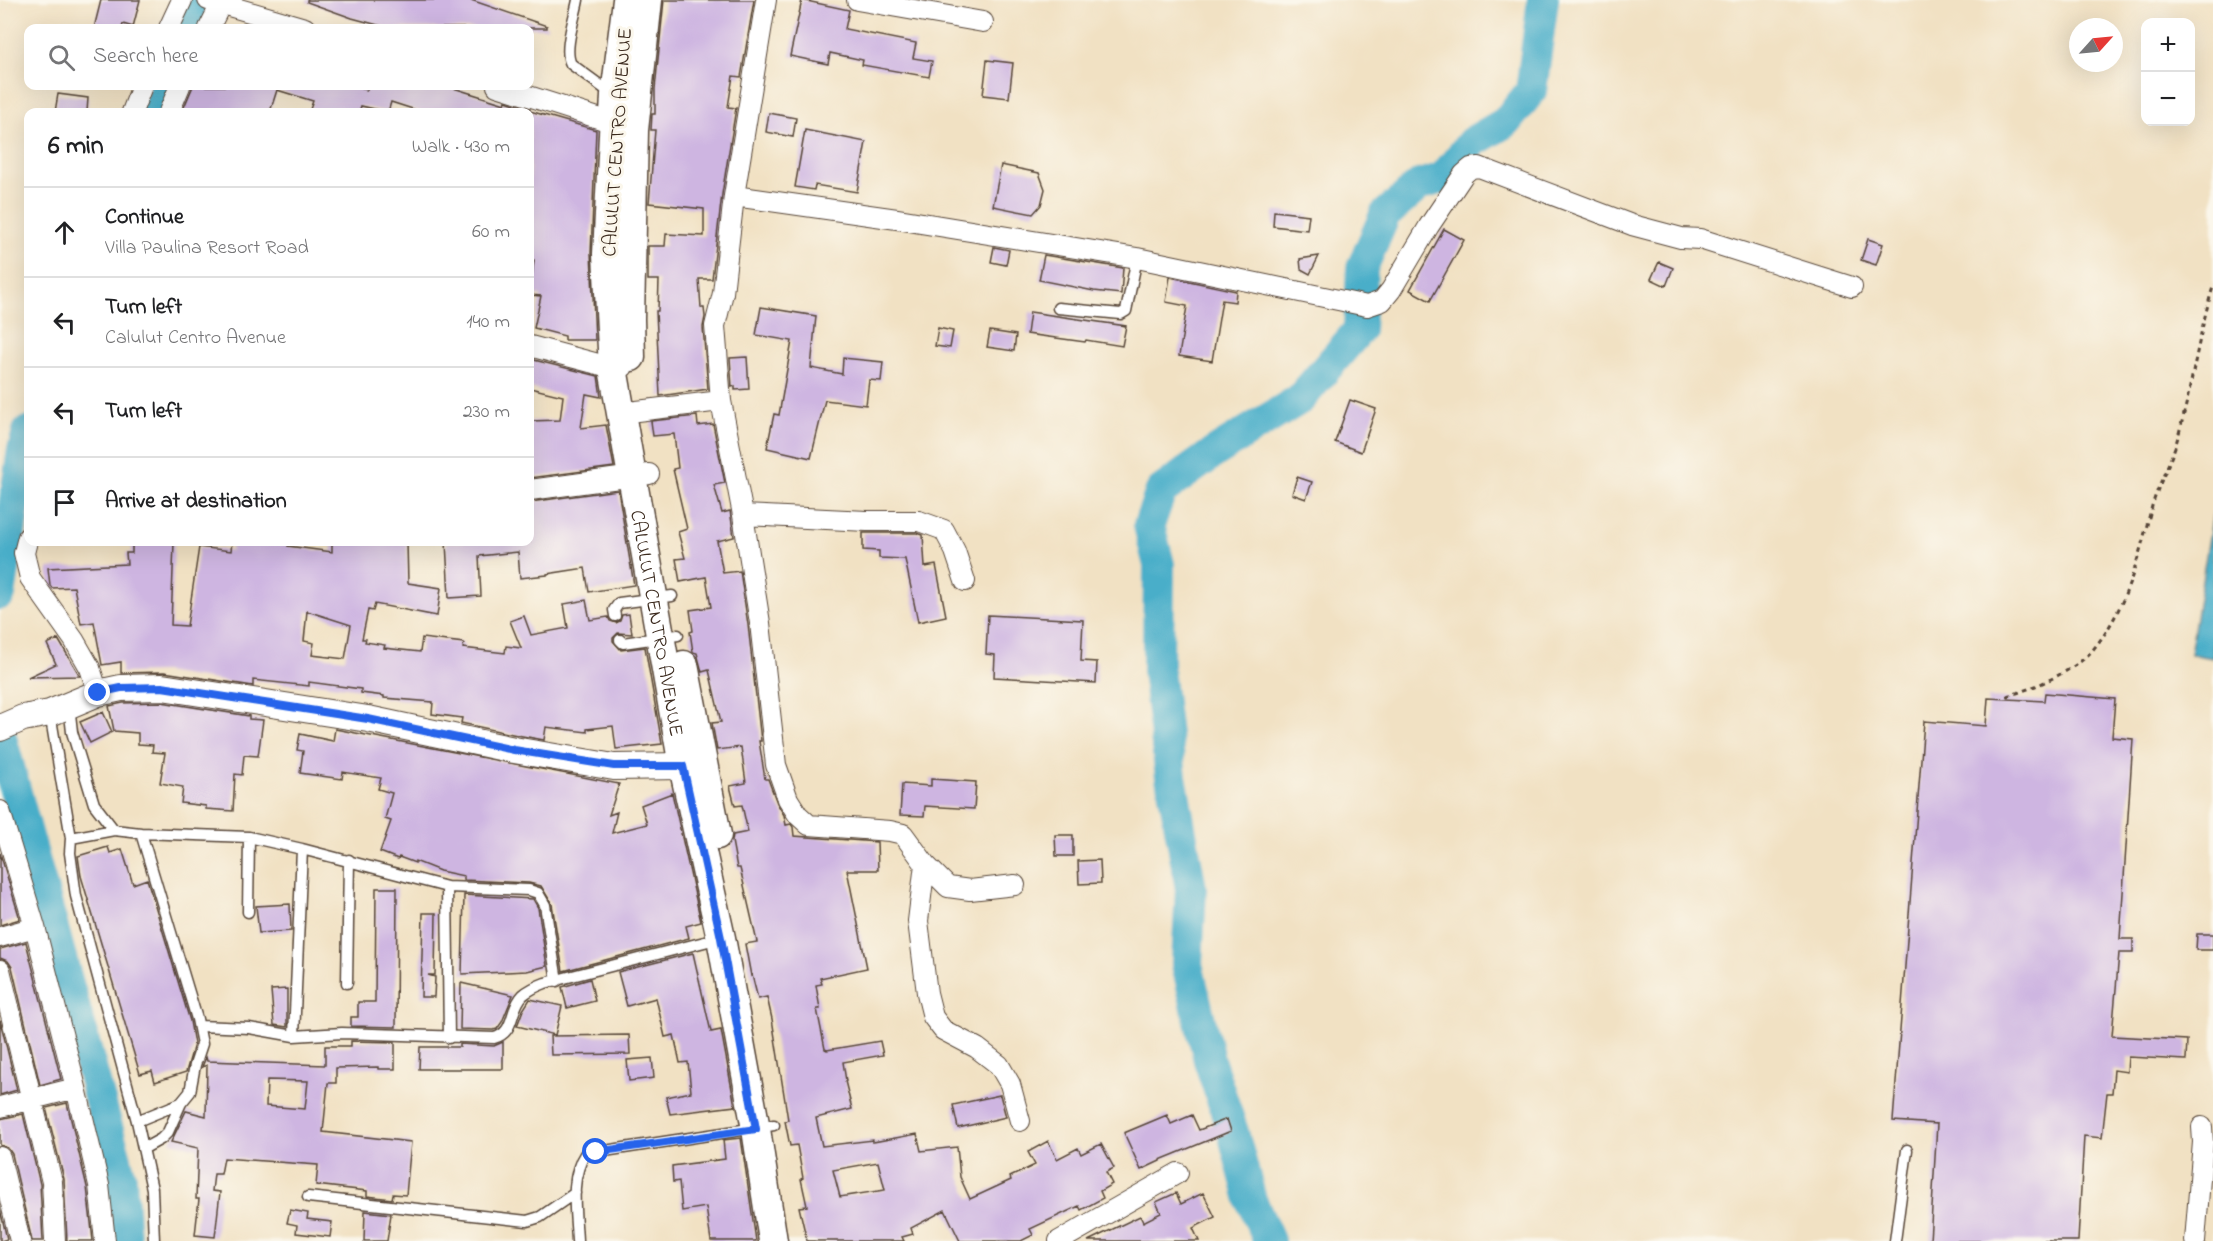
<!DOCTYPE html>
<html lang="en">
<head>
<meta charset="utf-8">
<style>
	:root { --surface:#fff; --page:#f6f6f6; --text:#202124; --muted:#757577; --line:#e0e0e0 }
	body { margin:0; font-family:"Indie Flower",sans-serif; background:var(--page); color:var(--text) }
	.controls { position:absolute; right:18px; top:18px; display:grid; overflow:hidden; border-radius:12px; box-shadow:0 6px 24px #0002 }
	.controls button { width:54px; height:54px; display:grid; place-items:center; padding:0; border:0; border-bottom:2px solid var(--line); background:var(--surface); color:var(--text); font:30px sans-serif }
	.compass { position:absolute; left:2069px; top:18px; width:54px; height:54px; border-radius:50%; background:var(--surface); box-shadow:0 6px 24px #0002; rotate:63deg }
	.stop { position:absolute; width:18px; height:18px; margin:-14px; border:4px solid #2563eb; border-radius:50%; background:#fff }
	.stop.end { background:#2563eb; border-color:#fff; box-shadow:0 2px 6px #0008 }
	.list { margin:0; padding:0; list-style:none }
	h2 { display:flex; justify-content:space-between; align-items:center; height:78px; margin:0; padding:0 24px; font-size:26px }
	h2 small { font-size:20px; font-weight:400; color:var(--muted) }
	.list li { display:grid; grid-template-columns:39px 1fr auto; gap:18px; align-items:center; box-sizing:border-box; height:90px; padding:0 24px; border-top:2px solid var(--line) }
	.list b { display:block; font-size:22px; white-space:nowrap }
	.list p { margin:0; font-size:20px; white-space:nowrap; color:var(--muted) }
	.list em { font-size:20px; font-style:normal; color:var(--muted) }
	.icon { flex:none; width:33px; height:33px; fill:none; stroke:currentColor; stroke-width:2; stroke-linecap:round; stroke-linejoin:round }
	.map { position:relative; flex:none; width:2213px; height:1241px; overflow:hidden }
	.search { position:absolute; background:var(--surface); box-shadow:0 6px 24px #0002; left:24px; top:24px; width:510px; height:66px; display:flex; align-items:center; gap:15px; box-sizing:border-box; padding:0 21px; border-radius:12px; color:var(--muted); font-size:22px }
	.panel { position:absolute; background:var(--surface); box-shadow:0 6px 24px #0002; left:24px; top:108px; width:510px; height:438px; border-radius:12px }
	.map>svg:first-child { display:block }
	.water { fill:#49aec9; stroke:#426c74; stroke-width:1.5 }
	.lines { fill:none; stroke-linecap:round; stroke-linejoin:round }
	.river { stroke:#49aec9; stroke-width:32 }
	.building { fill:#ceb5e1; fill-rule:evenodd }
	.service-casing { stroke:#564537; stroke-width:13 }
	.minor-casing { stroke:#564537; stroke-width:22 }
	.tertiary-casing { stroke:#564537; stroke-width:28 }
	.secondary-casing { stroke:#564537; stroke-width:31 }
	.path { stroke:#564537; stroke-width:3; stroke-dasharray:4.5 4.5; stroke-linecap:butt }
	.service { stroke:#fff; stroke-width:10 }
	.minor { stroke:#fff; stroke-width:20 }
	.tertiary { stroke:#fff; stroke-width:26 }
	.secondary { stroke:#fff; stroke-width:28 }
	.route { stroke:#2563eb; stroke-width:8 }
	.labels { text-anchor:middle; stroke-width:6; stroke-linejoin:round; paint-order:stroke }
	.street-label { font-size:20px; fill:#3b2a1e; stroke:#fbf7ec }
</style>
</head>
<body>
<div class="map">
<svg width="2213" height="1241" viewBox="0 0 2213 1241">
	<rect width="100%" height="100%" fill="#fbf7ec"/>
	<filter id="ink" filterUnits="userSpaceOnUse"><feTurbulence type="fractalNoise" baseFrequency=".0167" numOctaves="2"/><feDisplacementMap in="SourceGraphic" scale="12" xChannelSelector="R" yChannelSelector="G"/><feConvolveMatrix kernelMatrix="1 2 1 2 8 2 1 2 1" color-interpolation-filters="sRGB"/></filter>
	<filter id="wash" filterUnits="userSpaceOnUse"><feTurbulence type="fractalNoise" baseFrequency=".008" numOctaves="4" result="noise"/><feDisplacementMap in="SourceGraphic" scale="24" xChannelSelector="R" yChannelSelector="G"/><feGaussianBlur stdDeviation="1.35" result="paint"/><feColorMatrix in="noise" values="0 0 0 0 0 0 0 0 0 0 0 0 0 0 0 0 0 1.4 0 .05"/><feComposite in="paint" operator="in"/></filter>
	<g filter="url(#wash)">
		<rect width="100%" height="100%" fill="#f1e1c3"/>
		<path class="water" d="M2213,513V658L2190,654Z"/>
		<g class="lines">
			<path class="river" d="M190,28L197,0
				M156,112L167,86
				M0,594L23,450L28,432
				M0,734L121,1178L125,1241
				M1269,1241L1251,1200L1233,1132L1209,1060L1187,964L1191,889L1171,777L1158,670L1159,565L1149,525L1161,491L1215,452L1300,399L1359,330L1362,268L1385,215L1419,185L1443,178L1472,142L1506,122L1531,91L1543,0"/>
		</g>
		<g id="blocks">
			<path class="building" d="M101,0H140L133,27L123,24L122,28H94Z
				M307,0H471L547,26V28H389L352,18L307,2Z
				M664,0H754L741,77L733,76L728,107L736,108L722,194L712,279H699L701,308H704L705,317L703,327L708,389L660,396L656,311H658L659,280H648V246H665L666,234L704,236V209L649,203L655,130H651L652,114H655V89Z
				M802,0L849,10L845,29L916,43L913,58L932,61L929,77L862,65L863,60L830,53L828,64L790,56Z
				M987,60L1013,63L1009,98L983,95Z
				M193,86H353L367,90L368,86H447L505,104L506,101L530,109L529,112H422L391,102L388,112L361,106L359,112H309L313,101L277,90L270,112H182Z
				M58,94L88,98L87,112H55Z
				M530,111L596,130L591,253L595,340H565V336L534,328L541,296L530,295L534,260L530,259Z
				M769,113L796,118L793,137L766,132Z
				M805,130L866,142L857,192L815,185L814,190L795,187Z
				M1001,165L1039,173L1045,189L1041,205L1033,214L993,206Z
				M1274,211L1309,215L1307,230L1273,226Z
				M1444,229L1464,240L1430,301L1410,290Z
				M1868,239L1883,244L1876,265L1861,260Z
				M994,247L1009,250L1006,265L991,262Z
				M1044,255L1123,268L1121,294L1094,291L1039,280Z
				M1319,256L1310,274L1301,269L1300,259Z
				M1659,262L1673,268L1666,286L1651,279Z
				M1170,277L1236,291L1235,302L1222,300L1212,361L1179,356L1187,306L1166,302Z
				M761,307L816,316L811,368L842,374L843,358L883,362L881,381L869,380L866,405L825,400L811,458L767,448L774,414L779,415L792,341L756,335Z
				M1030,312L1126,326L1122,346L1086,340L1085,342L1027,334Z
				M938,328L953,331L950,348L935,346Z
				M990,331L1016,335L1014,351L987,347Z
				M747,357L749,389L735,390V386L732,387L730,358Z
				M530,359L598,376L601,397L586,394L581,428L606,425L614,467L530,478V421L560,420L563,396L530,388Z
				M1350,400L1376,409L1361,452L1335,442Z
				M697,416L698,426L713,424L725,483L714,485L722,513L730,511L731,517L734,537L717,541L723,573L740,571L748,625L761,741H759L765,779H768L777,803L784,815L786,825L791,824L793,827L794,836L877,842L878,870H847L867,968L820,978L822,984L816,985L820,1009H817L825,1049L827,1050L880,1041L883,1055L843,1062L846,1081H845L852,1109L816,1118L822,1146L873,1140V1142L917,1134L921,1151L957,1147L960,1177L970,1199L1011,1180L1010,1177L1035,1165L1028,1152L1048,1141L1057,1159L1078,1148L1081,1154L1101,1144L1114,1168L1106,1172L1112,1184L1100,1191L1103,1198L1081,1210L1079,1206L1030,1229L1033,1235L1021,1241H960L945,1210L911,1228L913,1234L902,1237L904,1241H807L799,1207L807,1206L801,1179L803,1178L797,1145L790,1146L785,1121L788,1120L772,1019L767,997L758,999L752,975L751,976L745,944L757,942L740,868H737L732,841L733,835L748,832L742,805L735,806L730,786L746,783L741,747L717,750L712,723L721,722L709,670L702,672L697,653L693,652L690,632L693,631L690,610L711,607L706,577L680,582L676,559L685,558L678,532L687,529L673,469L678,468L674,434L653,436L651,421ZM878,1162L885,1190L840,1197L833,1170Z
				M1297,477L1312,482L1306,499L1292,494Z
				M618,490L634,585L589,592L585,568L547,574V575L520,578L518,552L479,556L481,596L449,598L446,542H530V502Z
				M863,533H917L923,535L925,567L936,565L946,616L918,622L905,559L879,558V551L863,550Z
				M132,542H174L171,625L187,626L199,547L231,551L232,542H289L288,546L332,552V542H407L408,583L441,588L437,616L375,604L373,611L368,610L362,639H366L365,642L385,645L384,648L420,652L422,638L464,643L463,648L505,653L506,646L521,648L510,621L524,616L531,635L568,628L564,604L586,600L590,620L608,617L610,621L616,623L620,621L622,615L629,614L632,634L618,633L613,638V641L621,650L645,647L662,744L616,749L613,726L587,729V732L546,727L544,740L517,735L461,723L462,718L432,714L433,702L384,698V696L361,693V689L309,682V686L253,680V686L164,672L121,673V662L102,665L94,622L81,624L74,587L52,588L50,585L48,568L127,564L126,553H132ZM307,611L351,625L345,659L312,655L314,643L304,641Z
				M988,615L1083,620L1081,661L1097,662L1096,683L994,677L995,655L986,654Z
				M58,639L80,676L28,677L56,664L47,644Z
				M2045,693L2115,699L2112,737L2133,739L2120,939H2133V953H2119L2112,1036L2187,1040L2186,1060L2128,1057L2127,1072L2114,1070L2112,1093H2107L2102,1138L2084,1136L2078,1241H1930L1937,1124L1893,1121L1924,721L1986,726L1988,698L2044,701Z
				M161,702L249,716V719L263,720L258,756L244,755L242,775L235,774L233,811L206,809V806L181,803L183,787L160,783L165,753L152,752L153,745L138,744V733L114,731L109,706L123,703Z
				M103,712L112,732L90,743L80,722Z
				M335,729L619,784L609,815L617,812L612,833L647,824L641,805L672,793L701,922L686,926L689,938L563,971L552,904L541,886L529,883L464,880V876L440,871L415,861V863L399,857L398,859L380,852L391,821L385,819L392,793L378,789L381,778L343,772L342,779L300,773L303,751L297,750L300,734L333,741Z
				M931,779L976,782L974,809L925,806L924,816L900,815L902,784L931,786Z
				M1055,835H1073V856H1056Z
				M108,847L110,853L122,849L133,884L147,879L190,1021L194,1044L186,1072L155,1082L152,1071L140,1074L81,876L78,856Z
				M0,853L20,919L0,925Z
				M1100,860L1101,883L1079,884L1078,861Z
				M376,888H397L396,1027L351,1026V1017H358V1002H375Z
				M464,895L533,899L538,908L547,966L527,971L462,974Z
				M290,904L291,931L259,933L256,906Z
				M423,913H436L435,975H428L435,977L434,997H421Z
				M2197,934H2213V950H2196Z
				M26,942L61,1079L40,1085L12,967L8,961L0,958V949Z
				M693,953L711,1032L721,1030L735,1106L670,1114L666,1097L691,1092L688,1062L680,1063L674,1035L665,1037L656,998L627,1006L618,972Z
				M590,979L595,1001L567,1008L562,987Z
				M461,983L513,995L502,1022L497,1029L493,1030L460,1029Z
				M287,989V1027L274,1025L271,990Z
				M530,999L562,1006L555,1035L517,1026L523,1010Z
				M0,1020L17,1090L0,1095Z
				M629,1035L630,1054L551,1055L550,1036Z
				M351,1041L395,1042V1069H378V1067L336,1068V1083H328L323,1132L411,1142L406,1195L393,1194L392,1199L367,1196V1191L316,1185L318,1165L224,1158L221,1174H214L212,1191L220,1192L215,1237L195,1235L199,1199H196L198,1148L171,1142L186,1111L206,1116L207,1065L202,1067L206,1057L207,1061L325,1065V1046H351ZM267,1080L308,1081L305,1109L266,1106Z
				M503,1042V1069H419L420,1047H460V1044L494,1046Z
				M652,1058L654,1078L629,1081L627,1060Z
				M1000,1095L1006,1117L958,1128L953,1105Z
				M67,1103L87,1187L93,1241H67L64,1179L46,1108Z
				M23,1114L40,1184L43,1241H32L12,1154L8,1148L0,1145V1119Z
				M1167,1115L1171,1124L1192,1115L1199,1130L1227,1119L1231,1131L1160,1160V1161L1141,1170L1124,1133Z
				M741,1138L756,1241H711L706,1207L682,1211L679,1181L673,1182L672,1166L725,1159L723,1140Z
				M1176,1193L1181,1204L1203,1193L1215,1217L1193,1228L1199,1241H1088L1140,1216L1143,1222L1161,1213L1156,1202Z
				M0,1209L7,1239L1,1241H0Z
				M290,1210L308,1213L307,1219L332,1222L330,1237L296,1233L297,1225L287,1223Z
				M365,1211L391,1214L387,1241H364Z"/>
		</g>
	</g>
	<g filter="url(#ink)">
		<use href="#blocks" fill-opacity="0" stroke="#564537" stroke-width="1.5"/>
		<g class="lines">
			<defs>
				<path id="service" d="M578,0C575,17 563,50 571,64L612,94
					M1058,308L1121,314L1126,311L1137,258
					M615,616L614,610L619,603L672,596
					M620,640L623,643L678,635
					M69,705L72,732L94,804L114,830L141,833L249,837L302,849L447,887L529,890L538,893L545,905L557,981
					M50,713L71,838L70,853L76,896L137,1121L152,1189L154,1241
					M71,838L114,830
					M447,887L449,1038
					M248,912L249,837
					M347,983L349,860
					M199,1026L249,1028L294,1036L342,1033L494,1038C516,1032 509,1009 523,995C530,989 537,986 545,983L720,938
					M294,1036L302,849
					M137,1121L181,1103L190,1092L195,1065L202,1044L197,1019L141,833
					M143,1149L161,1139L168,1132L181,1103
					M308,1197L527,1221L540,1217L575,1193
					M577,1241C576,1214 569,1178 585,1154L774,1125
					M1895,1241L1907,1150"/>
				<path id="minor" d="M208,0L305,28
					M766,0L734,196L723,293L715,326L721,401L743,515L760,623L776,765L788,799L798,815L809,825L890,831L903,834L925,864L948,887L970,890L1015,885
					M857,0L983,22
					M169,28L182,0
					M209,28L223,0
					M497,86L623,126
					M132,112L142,86
					M169,112L180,86
					M734,196L897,219L1137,258L1367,306L1382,301L1391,290L1429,226L1464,174L1471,168L1479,167L1632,225L1681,238L1700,239L1852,287
					M530,346L613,368L623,367
					M620,413L721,401
					M530,490L649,474
					M743,515L867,521H919L944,530L955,551L965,581
					M28,537L24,553L30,578L74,640L90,668L98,693
					M0,811L35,927L76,1088L99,1185L105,1241
					M925,864L918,921L927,993L933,1017L943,1030L977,1048L999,1065L1010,1084L1020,1121
					M0,937L35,927
					M0,970L52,1182L55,1241
					M0,1107L76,1088
					M0,1157L20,1241
					M1059,1241L1178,1173
					M2195,1241L2203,1142L2202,1127"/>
				<path id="tertiary" d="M0,728L23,718L50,713L98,693L121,688L162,687L368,719L514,750L614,767L683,766L702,764"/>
				<g id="secondary">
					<path id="s1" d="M627,0L615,95L607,254L613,368L683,766L721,938L756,1129L773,1241"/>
					<path d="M631,357L630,319L634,130L648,0"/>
					<path d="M684,665L717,835"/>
				</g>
			</defs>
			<use href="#service" class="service-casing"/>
			<use href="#minor" class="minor-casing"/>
			<use href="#tertiary" class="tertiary-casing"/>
			<use href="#secondary" class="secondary-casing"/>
			<path class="path" d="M2007,696C2032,689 2074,671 2091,652C2127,610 2138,558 2152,506C2158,486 2168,467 2175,447C2191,395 2197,339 2213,287"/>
			<use href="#service" class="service"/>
			<use href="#minor" class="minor"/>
			<use href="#tertiary" class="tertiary"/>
			<use href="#secondary" class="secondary"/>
		</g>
	</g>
	<g class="lines" filter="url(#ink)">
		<path class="route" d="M98,693L121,688L162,687L368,719L514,750L614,766H683L721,938L756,1129L596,1152"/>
	</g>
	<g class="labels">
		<g class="street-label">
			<text transform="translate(616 142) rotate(-86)" y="7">CALULUT CENTRO AVENUE</text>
			<text dy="7" stroke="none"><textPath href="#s1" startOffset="628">CALULUT CENTRO AVENUE</textPath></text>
		</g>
	</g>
</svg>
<div class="controls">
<button>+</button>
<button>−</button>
</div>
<svg class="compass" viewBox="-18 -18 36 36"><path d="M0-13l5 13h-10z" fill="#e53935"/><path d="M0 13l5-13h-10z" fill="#757577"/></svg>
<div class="stop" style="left:596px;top:1152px"></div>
<div class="stop end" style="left:98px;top:693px"></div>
<div class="search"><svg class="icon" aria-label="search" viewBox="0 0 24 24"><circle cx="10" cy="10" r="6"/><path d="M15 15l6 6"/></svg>Search here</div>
<section class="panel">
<h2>6 min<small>Walk · 430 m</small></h2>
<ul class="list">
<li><svg class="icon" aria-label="ahead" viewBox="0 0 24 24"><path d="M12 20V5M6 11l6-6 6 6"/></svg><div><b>Continue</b><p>Villa Paulina Resort Road</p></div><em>60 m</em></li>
<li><svg class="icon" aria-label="left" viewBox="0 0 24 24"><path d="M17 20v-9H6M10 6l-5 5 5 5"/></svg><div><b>Turn left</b><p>Calulut Centro Avenue</p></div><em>140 m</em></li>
<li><svg class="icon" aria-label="left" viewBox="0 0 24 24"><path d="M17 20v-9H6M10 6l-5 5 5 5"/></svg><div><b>Turn left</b></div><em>230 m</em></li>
<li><svg class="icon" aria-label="arrive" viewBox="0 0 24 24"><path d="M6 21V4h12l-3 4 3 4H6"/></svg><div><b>Arrive at destination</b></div></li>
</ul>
</section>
</div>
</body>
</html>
